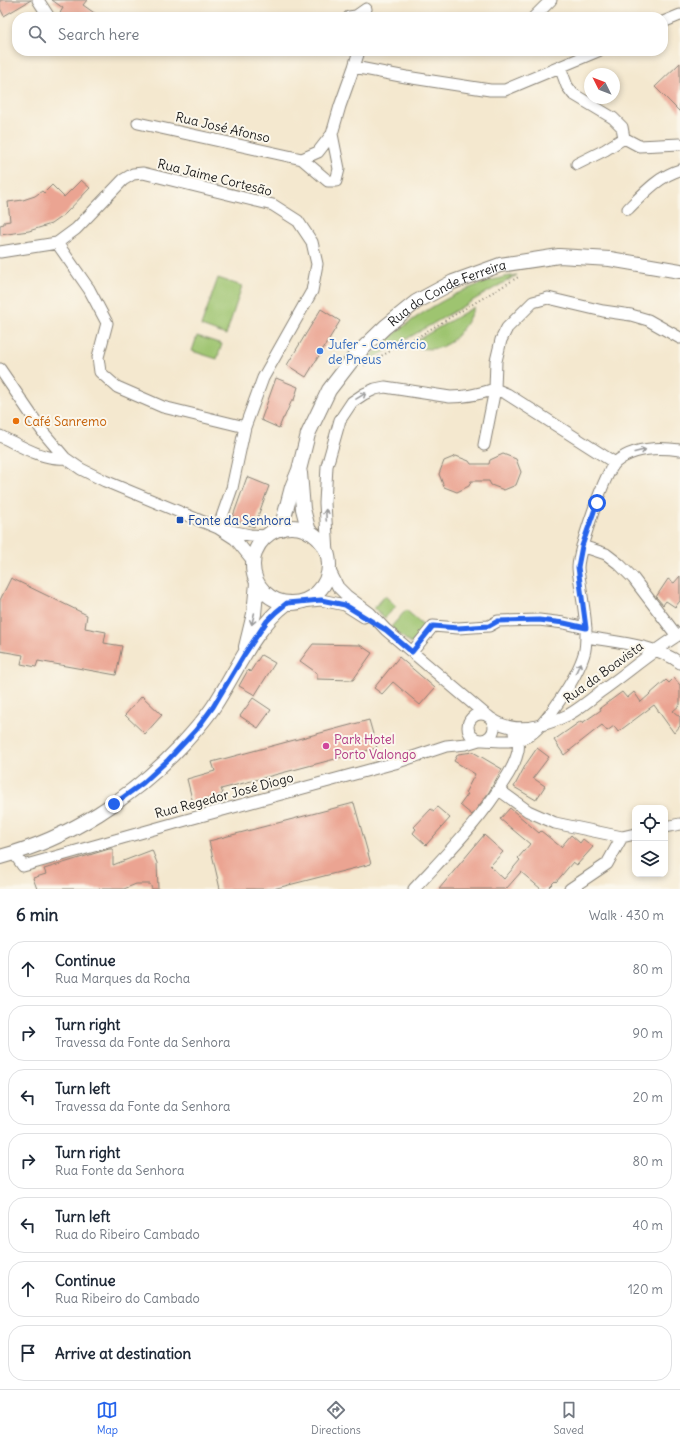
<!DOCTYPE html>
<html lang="en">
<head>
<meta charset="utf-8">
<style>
	:root { --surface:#fff; --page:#f6f6f7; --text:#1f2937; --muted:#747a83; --line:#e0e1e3; --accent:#2563eb }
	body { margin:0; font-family:Delius,sans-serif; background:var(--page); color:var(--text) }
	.controls { position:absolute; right:12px; bottom:12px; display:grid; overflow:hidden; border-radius:8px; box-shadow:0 2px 6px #0003 }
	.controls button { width:36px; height:36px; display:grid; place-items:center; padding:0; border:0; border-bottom:1px solid var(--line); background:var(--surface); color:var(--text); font:20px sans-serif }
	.compass { position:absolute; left:584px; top:68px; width:36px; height:36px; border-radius:50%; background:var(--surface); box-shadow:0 2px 6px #0003; rotate:312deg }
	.stop { position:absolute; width:12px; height:12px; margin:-9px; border:3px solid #2563eb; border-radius:50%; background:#fff }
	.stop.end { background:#2563eb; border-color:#fff; box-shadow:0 1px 4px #0008 }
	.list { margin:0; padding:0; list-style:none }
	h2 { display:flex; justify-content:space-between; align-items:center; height:52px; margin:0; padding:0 16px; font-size:17px }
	h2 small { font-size:13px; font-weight:400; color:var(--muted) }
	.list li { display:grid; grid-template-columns:26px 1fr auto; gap:12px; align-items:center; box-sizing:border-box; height:56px; margin:0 8px 8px; padding:0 8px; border:1px solid var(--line); border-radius:16px }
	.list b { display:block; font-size:15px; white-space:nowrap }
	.list p { margin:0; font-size:13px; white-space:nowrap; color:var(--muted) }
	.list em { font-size:13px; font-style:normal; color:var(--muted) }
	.icon { flex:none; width:22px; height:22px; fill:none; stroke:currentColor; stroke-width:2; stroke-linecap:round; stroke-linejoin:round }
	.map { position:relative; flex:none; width:680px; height:889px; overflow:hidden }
	.search { position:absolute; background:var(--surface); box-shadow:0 2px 6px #0003; left:12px; right:12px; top:12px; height:44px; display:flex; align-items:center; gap:10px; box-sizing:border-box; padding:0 14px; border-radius:16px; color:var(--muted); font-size:15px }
	.sheet { height:500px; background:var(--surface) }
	nav { display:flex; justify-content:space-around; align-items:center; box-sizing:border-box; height:56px; border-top:1px solid var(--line); background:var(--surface); font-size:11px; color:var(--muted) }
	nav a { display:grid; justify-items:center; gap:2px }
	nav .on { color:var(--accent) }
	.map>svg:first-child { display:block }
	.green { fill:#9ec46f; stroke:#5d7046 }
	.building { fill:#eba492 }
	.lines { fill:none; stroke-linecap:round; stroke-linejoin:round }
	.minor-casing { stroke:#888276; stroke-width:13 }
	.major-casing { stroke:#888276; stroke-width:16 }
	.path { stroke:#888276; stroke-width:2; stroke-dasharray:1 3; stroke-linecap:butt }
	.minor { stroke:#fff; stroke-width:11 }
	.major { stroke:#fff; stroke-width:14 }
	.oneway { stroke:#999 }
	.route { stroke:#2563eb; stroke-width:5 }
	.shop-dot { fill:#3f7fe0; stroke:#fbf7ec; stroke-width:1.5 }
	.food-dot { fill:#e8710a; stroke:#fbf7ec; stroke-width:1.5 }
	.transit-dot { fill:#1a4fb4; stroke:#fbf7ec; stroke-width:1.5 }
	.hotel-dot { fill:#d1479c; stroke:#fbf7ec; stroke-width:1.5 }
	.labels { text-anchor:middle; stroke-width:4; stroke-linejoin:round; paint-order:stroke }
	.street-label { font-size:13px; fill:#1c1c1c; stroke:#fbf7ec }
	.shop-label { font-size:13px; fill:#366cbe; stroke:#fbf7ec; text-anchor:start }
	.food-label { font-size:13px; fill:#c56008; stroke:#fbf7ec; text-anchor:start }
	.transit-label { font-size:13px; fill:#164399; stroke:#fbf7ec; text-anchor:start }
	.hotel-label { font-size:13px; fill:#b23c85; stroke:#fbf7ec; text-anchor:start }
</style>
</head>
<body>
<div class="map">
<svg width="680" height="889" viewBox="0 0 680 889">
	<rect width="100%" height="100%" fill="#fbf7ec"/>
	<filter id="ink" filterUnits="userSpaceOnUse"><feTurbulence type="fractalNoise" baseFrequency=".025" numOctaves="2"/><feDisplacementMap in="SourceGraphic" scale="8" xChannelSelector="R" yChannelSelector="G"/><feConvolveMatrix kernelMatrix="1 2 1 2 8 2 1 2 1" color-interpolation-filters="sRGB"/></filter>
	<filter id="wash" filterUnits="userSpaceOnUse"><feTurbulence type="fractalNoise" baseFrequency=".012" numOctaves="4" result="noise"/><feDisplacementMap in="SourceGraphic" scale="16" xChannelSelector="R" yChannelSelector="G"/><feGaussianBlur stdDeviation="0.9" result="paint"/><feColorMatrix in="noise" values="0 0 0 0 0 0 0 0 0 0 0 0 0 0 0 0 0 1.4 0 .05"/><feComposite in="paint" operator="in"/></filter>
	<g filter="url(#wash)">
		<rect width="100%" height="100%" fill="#f4e8cf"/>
		<path class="green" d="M517,275L365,363C400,322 462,282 517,275Z
			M218,278L242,286L226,335L201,326Z
			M474,307C468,322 456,343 438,348C428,350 417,348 407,346Z
			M197,336L222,344L217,359L192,351Z
			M385,596L396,606L385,618L374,608Z
			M406,610L426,627L411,644L391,627Z"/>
		<g id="blocks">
			<path class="building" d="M0,0H31L4,16L0,8Z
				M52,0H87L83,5L100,17H66L60,13L63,8Z
				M680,63V112L655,87Z
				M81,180L90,188L65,214L51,224L29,231L0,235V225L4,224V222L10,221L8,202L23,200L35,196L42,191L44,193L52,185L64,197Z
				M321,309L340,321L306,377L287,365Z
				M276,378L298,387L294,400H292L284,418H283L279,428L261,420Z
				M503,454L516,459L521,472L516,485L504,490L491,485L489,481H471L469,486L457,492L444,487L439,474L444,461L456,456L469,461L471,464H489L490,460Z
				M247,477L269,486L254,527L232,519Z
				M680,576V601L675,607L666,601L663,605L656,597L668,579L674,583Z
				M11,578L87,615L85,628L106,632L104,643L122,646L116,675L38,661L36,667L21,664L23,655L0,651V600Z
				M313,644L360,645L372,653L353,680L317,679V673L300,661Z
				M261,655L275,663L255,695L239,686L248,670L250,672Z
				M399,657L435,688L420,705L393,682L382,694L374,688Z
				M674,678L680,685V705L673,711L680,717V726L674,733L654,705L618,732L614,726L607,731L602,725L564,755L554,740L581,721L582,723L601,710L600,708L622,692L627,698L634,692L641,702L666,680L669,683Z
				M142,696L162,715L145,734L125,715Z
				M253,698L271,710L258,728L240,716Z
				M369,720L377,748L221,789L223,794L193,803L187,779L215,771L212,762Z
				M537,748L549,757L533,778L545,786L536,800L514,787L526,764Z
				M473,752L502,769L489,792L472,815L460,805L468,794L465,793L475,774L454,761L458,754Z
				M354,803L371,864L273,889H220L209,841Z
				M437,807L450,818L426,845L413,833L416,829L414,827L431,809L434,811Z
				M510,808L539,833L541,831L561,847L571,835L580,843L583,839L593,847L577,865L573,862L556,882L555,881L547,889H541L521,872L506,889H439L484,835L503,852L490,866L504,879L520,860L518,858L530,844L500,819Z
				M109,849H113V865L152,850L157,863L158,889H152L150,884H136L124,889H37L33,878L46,874L44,869Z"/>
		</g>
	</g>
	<g filter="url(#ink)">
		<use href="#blocks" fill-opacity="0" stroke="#888276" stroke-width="1"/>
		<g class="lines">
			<defs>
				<path id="minor" d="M38,0L49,17
					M349,17L356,16L366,9
					M534,17L551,0
					M663,22L680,15
					M354,67L406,77L490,90H505L598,51
					M560,67L567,86L573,94L613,118L622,127L624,138L639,146L680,144
					M138,123L302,159L318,152L332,134L340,106L354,67L359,51
					M302,159L328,181H336L339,169L332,134
					M577,164L605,150L624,138
					M628,209C643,194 659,176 680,170
					M57,243L89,289L107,323L98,357L100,372L117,387L163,407L245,427
					M0,252L57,243L76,229L123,180L133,174L143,173L273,205L298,221L312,242L317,264L312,291L263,378L245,427L232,488L218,528
					M0,369L43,432L65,458L81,469L105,481L218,528L235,539L253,561
					M0,436C21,446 42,460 65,458
					M615,463L507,394L495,389L496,361L501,340L507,328L533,302L548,298L603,311L631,315L648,320L680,338
					M226,530L250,535L267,536
					M582,546L606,554L619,564L633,578L677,636
					M328,554L325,503L327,466L340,420L352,402L364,394L375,389L385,387L450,397C465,397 480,394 495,389L484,445
					M329,569L338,587L347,596L370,613L386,630L485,714
					M302,602L321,600L345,605L364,617
					M586,637C615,642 657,645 680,663
					M412,652L433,626L458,628L489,626L498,621L539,620L564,623L586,628
					M468 727a13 13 0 1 1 26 0a13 13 0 1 1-26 0Z
					M492,719C514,735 545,726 568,715C579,709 590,700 600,692C627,673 652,651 680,634
					M483,740C498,741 514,743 528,736C546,726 578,675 584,654C586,648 586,640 586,633C586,616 582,599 580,582C579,577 578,572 578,567C579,550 604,473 616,462C634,447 659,447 680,450
					M499,790L528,811L555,823L622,837L635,834
					M665,827L680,824
					M14,853L23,866L186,820L395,763L446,746L466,744L479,740
					M414,889C445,855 480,821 504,781C510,772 516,761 518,751C519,745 518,738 514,733
					M570,889L607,864L622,837"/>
				<g id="major">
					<path d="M300,473L303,509L309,532"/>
					<circle cx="291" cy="565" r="38"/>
					<path id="s1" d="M281,529L292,487L299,470L308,434L329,390L356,355L385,327L416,302L453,282L500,265L559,256L610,259L680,271"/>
					<path d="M246,647L254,614L257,583"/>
					<path d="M0,857C70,838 132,798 181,746C193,733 204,721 214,706C237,671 253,629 287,603"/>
				</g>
			</defs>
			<use href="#minor" class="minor-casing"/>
			<use href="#major" class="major-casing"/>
			<path class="path" d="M364,365L419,336L520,276"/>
			<use href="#minor" class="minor"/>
			<use href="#major" class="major"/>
		</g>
		<defs><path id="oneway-shaft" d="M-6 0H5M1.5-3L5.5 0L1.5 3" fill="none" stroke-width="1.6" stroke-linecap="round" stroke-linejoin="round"/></defs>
		<g class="oneway">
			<use href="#oneway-shaft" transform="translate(361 396) rotate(-32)"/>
			<use href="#oneway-shaft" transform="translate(640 451) rotate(-14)"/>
			<use href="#oneway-shaft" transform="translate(326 515) rotate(-93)"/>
			<use href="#oneway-shaft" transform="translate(253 619) rotate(103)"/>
			<use href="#oneway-shaft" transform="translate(578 668) rotate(-65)"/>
		</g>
	</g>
	<g class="lines" filter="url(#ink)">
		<path class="route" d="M114,804L143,783L168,760L196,730L213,707L244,655L267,621L276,612L287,603L321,600L345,605L386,630L412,652L433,626L458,628L489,626L498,621L539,620L564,623L586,628L578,567L582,546L597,503"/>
	</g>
	<circle class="shop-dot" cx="320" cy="351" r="4"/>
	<circle class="food-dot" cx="16" cy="421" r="4"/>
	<rect class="transit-dot" x="176" y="516" width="8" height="8" rx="2"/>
	<circle class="hotel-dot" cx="326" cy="746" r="4"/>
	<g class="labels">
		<g class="street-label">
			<text transform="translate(223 127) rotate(13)" y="5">Rua José Afonso</text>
			<text transform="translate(215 177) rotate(14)" y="5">Rua Jaime Cortesão</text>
			<text dy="5" stroke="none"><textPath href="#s1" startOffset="304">Rua do Conde Ferreira</textPath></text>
			<text transform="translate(603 672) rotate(-36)" y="5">Rua da Boavista</text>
			<text transform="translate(224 795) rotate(-15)" y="5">Rua Regedor José Diogo</text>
		</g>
		<g class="shop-label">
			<text x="328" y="349">Jufer - Comércio<tspan x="328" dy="15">de Pneus</tspan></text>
		</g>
		<g class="food-label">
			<text x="24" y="426">Café Sanremo</text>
		</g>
		<g class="transit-label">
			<text x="188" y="525">Fonte da Senhora</text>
		</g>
		<g class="hotel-label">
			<text x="334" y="744">Park Hotel<tspan x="334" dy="15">Porto Valongo</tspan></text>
		</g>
	</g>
</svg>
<div class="controls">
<button><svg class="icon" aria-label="locate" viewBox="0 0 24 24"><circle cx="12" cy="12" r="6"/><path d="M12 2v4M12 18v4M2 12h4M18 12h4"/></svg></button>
<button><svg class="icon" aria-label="layers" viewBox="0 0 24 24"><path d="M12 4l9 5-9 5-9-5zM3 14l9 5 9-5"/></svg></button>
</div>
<svg class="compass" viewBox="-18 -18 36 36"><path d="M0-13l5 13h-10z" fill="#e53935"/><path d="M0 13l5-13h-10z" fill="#747a83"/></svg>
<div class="stop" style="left:597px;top:503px"></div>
<div class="stop end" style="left:114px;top:804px"></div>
<div class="search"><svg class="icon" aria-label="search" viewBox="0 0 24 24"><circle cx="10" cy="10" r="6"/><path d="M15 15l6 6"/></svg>Search here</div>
</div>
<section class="sheet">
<h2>6 min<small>Walk · 430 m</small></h2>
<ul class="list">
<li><svg class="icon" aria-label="ahead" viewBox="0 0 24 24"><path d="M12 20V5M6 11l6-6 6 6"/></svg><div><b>Continue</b><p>Rua Marques da Rocha</p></div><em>80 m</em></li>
<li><svg class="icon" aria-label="right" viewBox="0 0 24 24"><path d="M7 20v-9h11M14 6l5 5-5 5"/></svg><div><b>Turn right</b><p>Travessa da Fonte da Senhora</p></div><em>90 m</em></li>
<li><svg class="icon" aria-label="left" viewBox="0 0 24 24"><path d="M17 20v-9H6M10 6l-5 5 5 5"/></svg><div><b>Turn left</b><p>Travessa da Fonte da Senhora</p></div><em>20 m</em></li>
<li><svg class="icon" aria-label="right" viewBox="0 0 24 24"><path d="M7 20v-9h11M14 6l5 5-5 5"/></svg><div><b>Turn right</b><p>Rua Fonte da Senhora</p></div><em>80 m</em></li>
<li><svg class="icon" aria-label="left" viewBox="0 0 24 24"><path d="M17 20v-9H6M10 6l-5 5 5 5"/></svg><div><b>Turn left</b><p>Rua do Ribeiro Cambado</p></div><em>40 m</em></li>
<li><svg class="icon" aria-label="ahead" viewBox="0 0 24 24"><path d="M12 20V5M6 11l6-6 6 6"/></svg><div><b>Continue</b><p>Rua Ribeiro do Cambado</p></div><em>120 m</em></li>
<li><svg class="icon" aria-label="arrive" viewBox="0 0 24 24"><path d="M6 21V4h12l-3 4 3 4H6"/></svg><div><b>Arrive at destination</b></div></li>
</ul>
</section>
<nav>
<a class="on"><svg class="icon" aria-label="map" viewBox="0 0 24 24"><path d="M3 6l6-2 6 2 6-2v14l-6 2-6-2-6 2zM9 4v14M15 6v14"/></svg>Map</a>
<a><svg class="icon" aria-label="directions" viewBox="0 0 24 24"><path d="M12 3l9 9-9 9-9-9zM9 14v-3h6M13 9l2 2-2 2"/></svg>Directions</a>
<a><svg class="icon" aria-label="saved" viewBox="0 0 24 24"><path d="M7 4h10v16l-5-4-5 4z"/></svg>Saved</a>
</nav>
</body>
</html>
